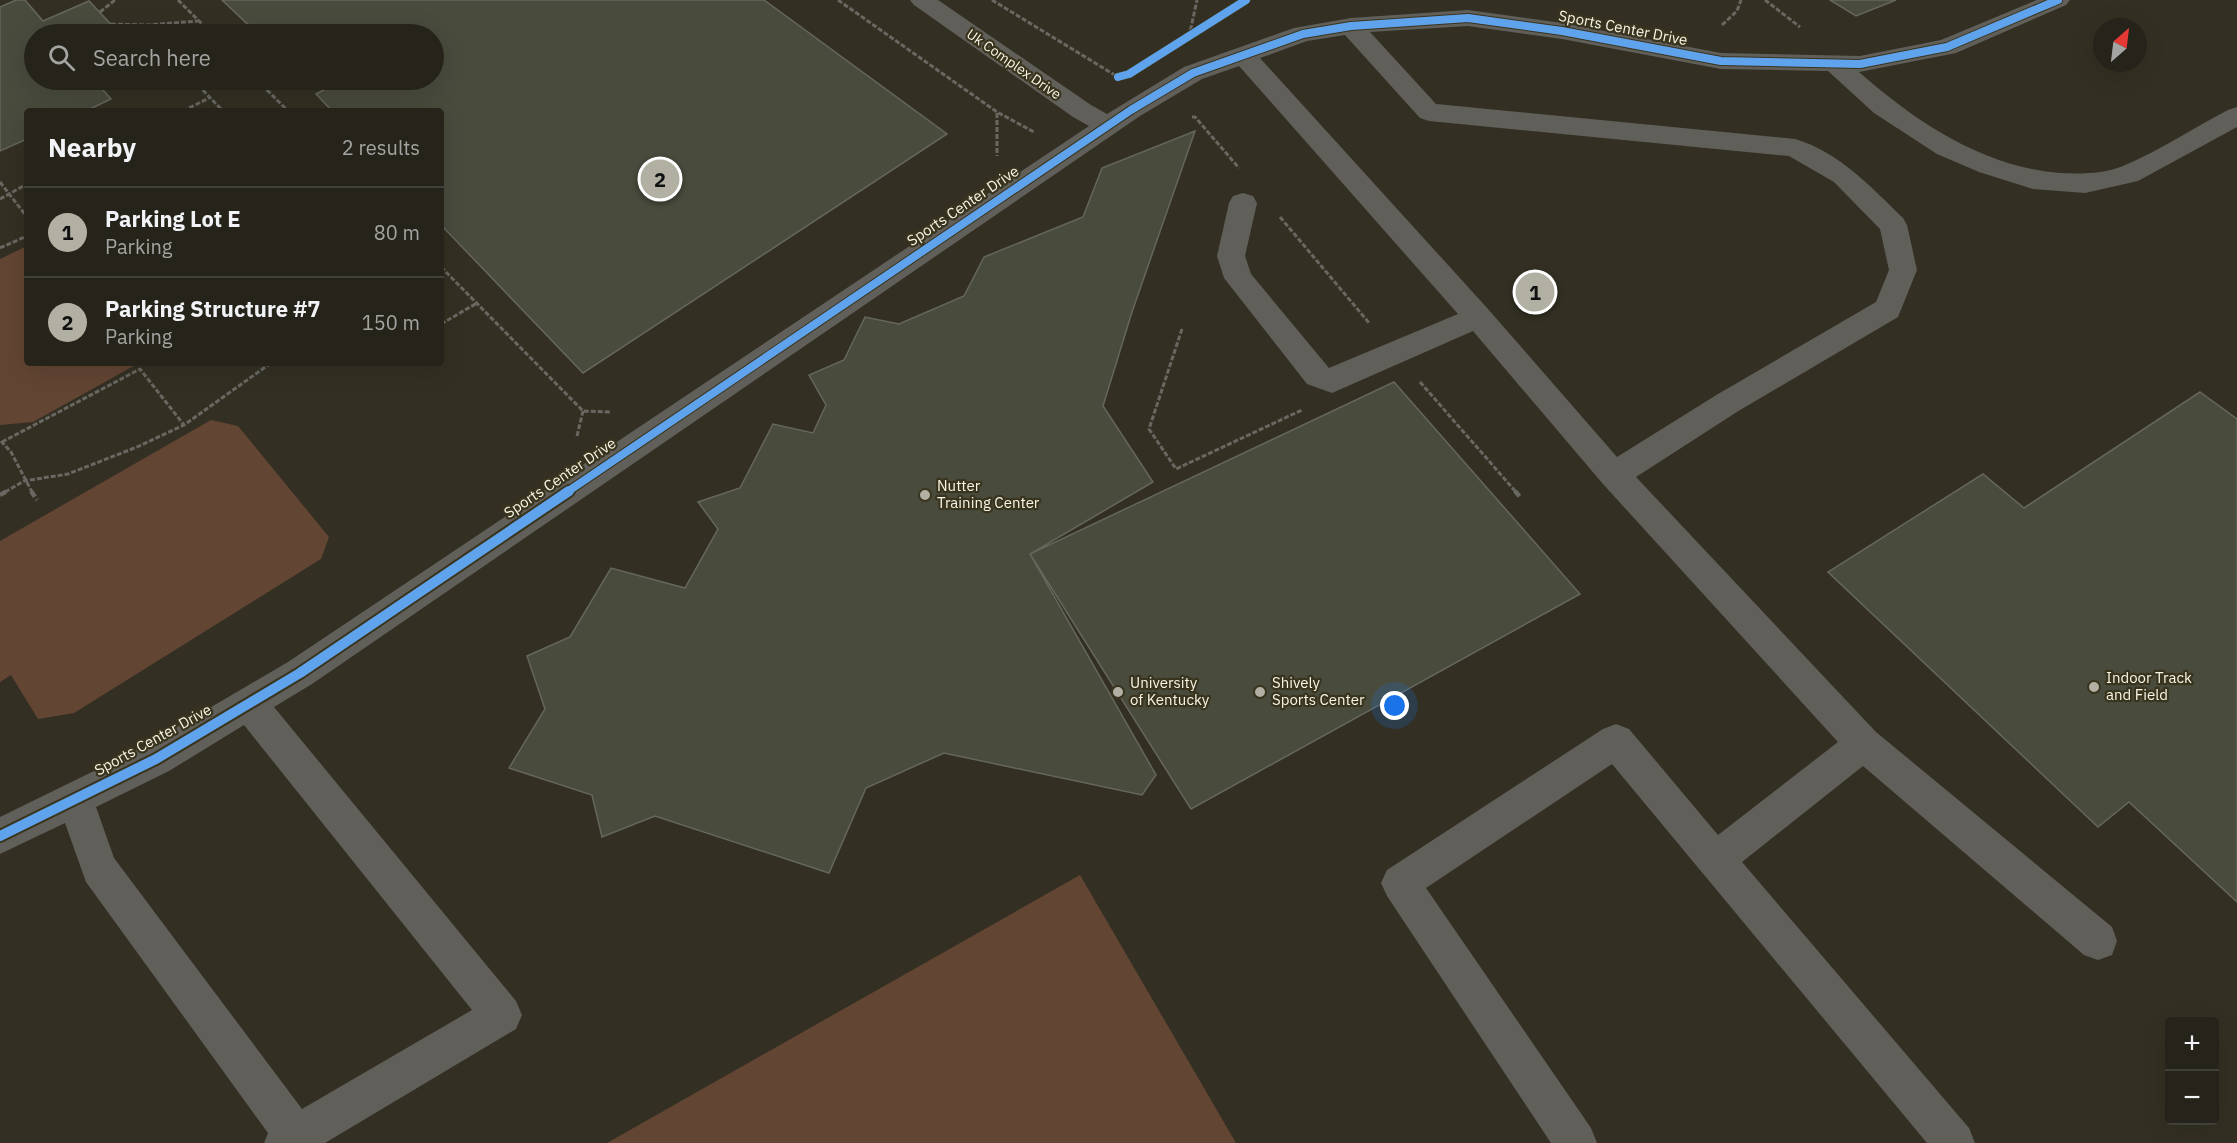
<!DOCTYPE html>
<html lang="en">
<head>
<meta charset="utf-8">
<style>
	:root { --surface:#26241a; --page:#323027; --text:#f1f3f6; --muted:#a4a4a2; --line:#424139; --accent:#b2b0a2 }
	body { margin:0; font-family:"IBM Plex Sans",sans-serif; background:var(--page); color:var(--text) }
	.controls { position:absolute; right:18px; bottom:18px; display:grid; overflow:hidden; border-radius:6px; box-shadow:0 6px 24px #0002 }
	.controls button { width:54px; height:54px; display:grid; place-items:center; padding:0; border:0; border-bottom:2px solid var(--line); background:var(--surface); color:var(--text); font:30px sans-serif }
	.compass { position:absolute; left:2093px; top:18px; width:54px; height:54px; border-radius:50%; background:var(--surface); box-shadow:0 6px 24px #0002; rotate:28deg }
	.you { position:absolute; left:1395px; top:706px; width:21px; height:21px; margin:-15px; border:4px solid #fff; border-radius:50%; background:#1a73e8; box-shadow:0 0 0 9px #1a73e833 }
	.badge { display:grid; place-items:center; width:39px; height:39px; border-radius:50%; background:var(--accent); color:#111; font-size:20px; font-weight:700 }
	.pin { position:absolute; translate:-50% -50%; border:3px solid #fff; box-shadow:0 2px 6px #0006 }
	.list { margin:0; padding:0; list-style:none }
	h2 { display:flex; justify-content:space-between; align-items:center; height:78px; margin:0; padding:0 24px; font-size:26px }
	h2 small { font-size:20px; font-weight:400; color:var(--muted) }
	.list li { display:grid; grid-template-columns:39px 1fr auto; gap:18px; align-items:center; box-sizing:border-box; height:90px; padding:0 24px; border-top:2px solid var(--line) }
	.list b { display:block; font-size:22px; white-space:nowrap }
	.list p { margin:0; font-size:20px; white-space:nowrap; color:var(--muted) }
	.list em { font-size:20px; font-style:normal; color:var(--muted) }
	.icon { flex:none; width:33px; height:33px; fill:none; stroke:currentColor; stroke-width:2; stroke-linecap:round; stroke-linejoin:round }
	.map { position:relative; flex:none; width:2237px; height:1143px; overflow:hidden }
	.search { position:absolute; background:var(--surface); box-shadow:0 6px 24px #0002; left:24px; top:24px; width:420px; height:66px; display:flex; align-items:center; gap:15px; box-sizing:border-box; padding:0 21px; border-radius:33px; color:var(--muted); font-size:22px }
	.panel { position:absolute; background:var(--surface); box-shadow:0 6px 24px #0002; left:24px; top:108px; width:420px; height:258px; border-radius:6px }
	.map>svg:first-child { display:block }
	.green { fill:#634533 }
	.building { fill:#494b3d; stroke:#66675c; stroke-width:1.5 }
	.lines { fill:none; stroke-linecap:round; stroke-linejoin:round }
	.path-far1 { stroke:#696761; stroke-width:3; stroke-dasharray:5 2; stroke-linecap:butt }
	.path { stroke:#696761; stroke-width:4.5; stroke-dasharray:7 3; stroke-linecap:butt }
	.minor { fill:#615f5a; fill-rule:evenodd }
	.cycleway-far1-casing { stroke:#39341d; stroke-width:10 }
	.cycleway-casing { stroke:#39341d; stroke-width:14 }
	.cycleway-far1 { stroke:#60a3ed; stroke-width:8 }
	.cycleway { stroke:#60a3ed; stroke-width:10 }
	.poi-dot { fill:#b2b0a2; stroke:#39341d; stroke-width:2 }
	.labels { text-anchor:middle; stroke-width:4.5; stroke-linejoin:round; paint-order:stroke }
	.far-street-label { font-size:14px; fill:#f7f5e6; stroke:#39341d }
	.street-label { font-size:15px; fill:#f7f5e6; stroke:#39341d }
	.poi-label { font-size:15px; fill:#f7f5e6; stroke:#39341d; text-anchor:start }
</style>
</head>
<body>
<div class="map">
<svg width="2237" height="1143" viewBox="0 0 2237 1143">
	<rect width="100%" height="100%" fill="#333023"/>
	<path class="green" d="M27,246V363H139L33,422L0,425V259Z
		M211,420L238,426L329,537L321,559L74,713L38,719L11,675L0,682V541Z
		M1080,875L1236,1143H607Z"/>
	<path class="building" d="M16,0H25L43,21L89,1L120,34H34V80H94L111,99L86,111H27V139L0,151V7Z
		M222,0H764L947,134L583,373L441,225V111H332L316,94L342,80H434V34H258Z
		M1830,0H1896L1856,16Z
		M1195,131L1132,312L1103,406L1153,482L1030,554L1156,775L1142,795L944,753L866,788L829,873L655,816L602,837L592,795L509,768L545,709L527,656L570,637L611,568L685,588L718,529L698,502L740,488L773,424L813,433L826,405L809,375L844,360L865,317L899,324L964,296L984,257L1083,217L1102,168Z
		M1394,382L1580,594L1191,809L1030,554Z
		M2200,392L2237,419V902L2129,802L2098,827L1828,572L1983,474L2024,508Z"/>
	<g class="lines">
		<path class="path-far1" d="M178,0L212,34
			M838,0L997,112L1034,132
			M992,0L1118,77
			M1765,0L1800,27
			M100,12L115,0
			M111,24L147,25L198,21
			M1722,25L1737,11L1741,0
			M147,26L155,34
			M1189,37L1197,0
			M193,80L223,111
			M257,80L288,111
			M183,111L209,98
			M997,113V156
			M1192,117H1195L1239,168
			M0,182L27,217
			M0,199L27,184
			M1280,217L1370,324
			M0,248L27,236
			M441,267L583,411L611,412
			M441,324L477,303
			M1182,329L1149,429L1176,469L1302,410
			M1420,382L1516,492
			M577,436L583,411
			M1,441L11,452L32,492
			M2,442L140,369L184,425
			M5,492L24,481L68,474L137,447L184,425L271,363"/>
		<path class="path" d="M31,491L37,500
			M1515,491L1520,497
			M0,495L7,491"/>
		<path class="minor" d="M910,0H938L1091,105L1107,114L1184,67L1294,28L1351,18L1468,10L1562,23L1721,53L1860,56L1941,40L2037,0H2070L2066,5L1956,53L1859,72C1916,122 1983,167 2060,173C2081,174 2103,174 2123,166C2159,151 2193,128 2228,110L2237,107V127L2138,181L2085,193L2033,189L1979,172L1937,154L1874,113L1828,71L1721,69L1562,39L1468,26L1370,32L1436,104L1795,139C1839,152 1871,187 1903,218L1907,225L1917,270L1898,317L1740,410L1636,477L1876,732L2112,927L2117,941L2112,955L2098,960L2084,955L1863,766L1742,862L1969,1128L1975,1143H1927L1612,764L1426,888L1591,1128L1597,1143H1551L1387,896L1381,883L1387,870L1603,729L1616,724L1629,729L1718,835L1838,742L1603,484L1473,331L1332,393L1307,384L1224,278L1217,256L1229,203L1233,196L1243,193L1253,196L1257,203L1245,256L1251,274L1329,368L1458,314L1239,66L1202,79L1140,116L312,684L274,707L516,1001L522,1015L516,1029L325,1143H264L268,1133L86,882L65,823L0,854V817L143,747L288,662L1089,126L1073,117L914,5ZM1345,35L1420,118L1429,121L1789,156L1834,182L1880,229L1889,270L1876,302L1718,394L1617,457L1488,309L1260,58L1307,41ZM244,725L472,1010L302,1109L114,858L96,807L169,771Z"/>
		<defs>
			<path id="cycleway-far1" d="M1118,77L1129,74L1246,0
				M567,492L1131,110L1193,73L1303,34L1351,26L1468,18L1562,31L1721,61L1860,64L1947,47L2058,0"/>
			<path id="cycleway" d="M0,836L156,759L300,673L569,491"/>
		</defs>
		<use href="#cycleway-far1" class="cycleway-far1-casing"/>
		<use href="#cycleway" class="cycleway-casing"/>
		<use href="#cycleway-far1" class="cycleway-far1"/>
		<use href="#cycleway" class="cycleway"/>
	</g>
	<g class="poi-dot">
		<circle cx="925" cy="495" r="6"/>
		<circle cx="2094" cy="687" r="6"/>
		<circle cx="1118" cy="692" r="6"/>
		<circle cx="1260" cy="692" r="6"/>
	</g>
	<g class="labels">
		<g class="far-street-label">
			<text transform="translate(1014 64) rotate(35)" y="5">Uk Complex Drive</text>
		</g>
		<g class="street-label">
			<text transform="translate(1623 28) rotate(11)" y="5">Sports Center Drive</text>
			<text transform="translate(963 206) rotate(-34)" y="5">Sports Center Drive</text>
			<text transform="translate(560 478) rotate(-34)" y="5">Sports Center Drive</text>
			<text transform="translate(153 740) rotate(-29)" y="5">Sports Center Drive</text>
		</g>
		<g class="poi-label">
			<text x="937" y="491">Nutter<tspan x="937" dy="17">Training Center</tspan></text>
			<text x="2106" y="683">Indoor Track<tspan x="2106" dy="17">and Field</tspan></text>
			<text x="1130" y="688">University<tspan x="1130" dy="17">of Kentucky</tspan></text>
			<text x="1272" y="688">Shively<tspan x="1272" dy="17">Sports Center</tspan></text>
		</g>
	</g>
</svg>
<div class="controls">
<button>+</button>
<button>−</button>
</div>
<svg class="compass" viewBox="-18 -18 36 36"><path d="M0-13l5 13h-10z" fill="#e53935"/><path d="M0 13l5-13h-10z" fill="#a4a4a2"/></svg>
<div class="you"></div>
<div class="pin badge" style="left:1535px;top:292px">1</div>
<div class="pin badge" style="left:660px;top:179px">2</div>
<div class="search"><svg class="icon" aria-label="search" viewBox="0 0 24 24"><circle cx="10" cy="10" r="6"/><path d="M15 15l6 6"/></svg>Search here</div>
<section class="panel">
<h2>Nearby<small>2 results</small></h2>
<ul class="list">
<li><span class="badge">1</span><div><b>Parking Lot E</b><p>Parking</p></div><em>80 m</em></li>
<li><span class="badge">2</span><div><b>Parking Structure #7</b><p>Parking</p></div><em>150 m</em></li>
</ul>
</section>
</div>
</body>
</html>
